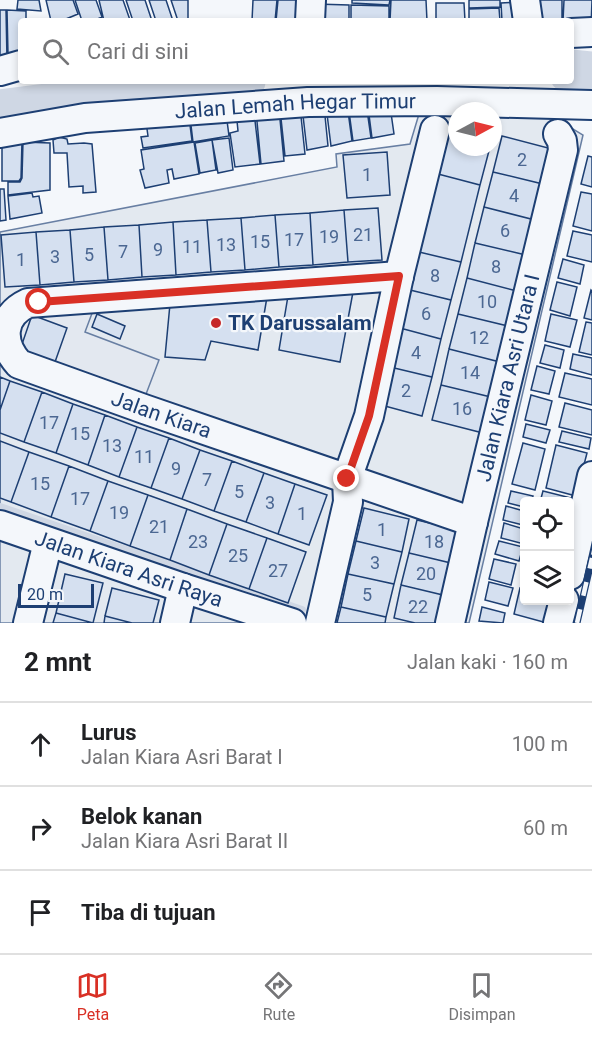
<!DOCTYPE html>
<html lang="id">
<head>
<meta charset="utf-8">
<style>
	:root { --surface:#fff; --page:#f2f2f2; --text:#202124; --muted:#757577; --line:#e0e0e0; --accent:#d93025 }
	body { margin:0; font-family:Roboto,sans-serif; background:var(--page); color:var(--text) }
	.controls { position:absolute; right:18px; bottom:18px; display:grid; overflow:hidden; border-radius:6px; box-shadow:0 3px 9px #0003 }
	.controls button { width:54px; height:54px; display:grid; place-items:center; padding:0; border:0; border-bottom:2px solid var(--line); background:var(--surface); color:var(--text); font:30px sans-serif }
	.compass { position:absolute; left:448px; top:102px; width:54px; height:54px; border-radius:50%; background:var(--surface); box-shadow:0 3px 9px #0003; rotate:83deg }
	.scale { position:absolute; left:18px; bottom:15px; width:76px; box-sizing:border-box; padding-left:6px; border:3px solid #1d3f73; border-top:0; font-size:16px; line-height:21px; white-space:nowrap; color:#1d3f73; -webkit-text-stroke:4px #f4f7fb; paint-order:stroke }
	.stop { position:absolute; width:18px; height:18px; margin:-14px; border:4px solid #d93025; border-radius:50%; background:#fff }
	.stop.end { background:#d93025; border-color:#fff; box-shadow:0 2px 6px #0008 }
	.list { margin:0; padding:0; list-style:none }
	h2 { display:flex; justify-content:space-between; align-items:center; height:78px; margin:0; padding:0 24px; font-size:26px }
	h2 small { font-size:20px; font-weight:400; color:var(--muted) }
	.list li { display:grid; grid-template-columns:39px 1fr auto; gap:18px; align-items:center; box-sizing:border-box; height:84px; padding:0 24px; border-top:2px solid var(--line) }
	.list b { display:block; font-size:22px; white-space:nowrap }
	.list p { margin:0; font-size:20px; white-space:nowrap; color:var(--muted) }
	.list em { font-size:20px; font-style:normal; color:var(--muted) }
	.icon { flex:none; width:33px; height:33px; fill:none; stroke:currentColor; stroke-width:2; stroke-linecap:round; stroke-linejoin:round }
	.map { position:relative; flex:none; width:592px; height:623px; overflow:hidden }
	.search { position:absolute; background:var(--surface); box-shadow:0 3px 9px #0003; left:18px; right:18px; top:18px; height:66px; display:flex; align-items:center; gap:15px; box-sizing:border-box; padding:0 21px; border-radius:6px; color:var(--muted); font-size:22px }
	.sheet { height:330px; background:var(--surface) }
	nav { display:flex; justify-content:space-around; align-items:center; box-sizing:border-box; height:84px; border-top:2px solid var(--line); background:var(--surface); font-size:16px; color:var(--muted) }
	nav a { display:grid; justify-items:center; gap:3px }
	nav .on { color:var(--accent) }
	.map>svg:first-child { display:block }
	.green { fill:#e3e9f0; stroke:#687fa3; stroke-width:1.5 }
	.parking { fill:#e3e8f0; stroke:#687fa3; stroke-width:1.5 }
	.lines { fill:none; stroke-linecap:round; stroke-linejoin:round }
	.stream { stroke:#cfd7e4; stroke-width:8 }
	.river { stroke:#cfd7e4; stroke-width:45 }
	.building { fill:#d5e0f0; stroke:#1d3f73; stroke-width:1.5 }
	.minor-casing { stroke:#1d3f73; stroke-width:32 }
	.minor { stroke:#f4f7fb; stroke-width:28 }
	.rail-casing { stroke:#1d3f73; stroke-width:7 }
	.rail { stroke:#f4f7fb; stroke-width:4.5; stroke-dasharray:14; stroke-linecap:butt }
	.route { stroke:#d93025; stroke-width:8 }
	.poi-dot { fill:#c62828; stroke:#f4f7fb; stroke-width:2 }
	.labels { text-anchor:middle; stroke-width:4.5; stroke-linejoin:round; paint-order:stroke }
	.number-label { font-size:18px; fill:#4b6792 }
	.street-label { font-size:21px; fill:#1d3f73; stroke:#f4f7fb }
	.poi-label { font-size:21px; font-weight:bold; fill:#1d3f73; stroke:#f4f7fb; text-anchor:start }
</style>
</head>
<body>
<div class="map">
<svg width="592" height="623" viewBox="0 0 592 623">
	<rect width="100%" height="100%" fill="#f4f7fb"/>
	<path class="green" d="M419,114H457V147H493V115H550L583,135L469,623H0V232L337,167L336,154L410,144Z"/>
	<path class="parking" d="M94,308L85,332L159,360L143,402L24,356L14,328L24,315Z"/>
	<g class="lines">
		<path class="stream" d="M0,507L302,610"/>
		<path class="river" d="M571,72L592,74
			M0,112L243,81"/>
	</g>
	<path class="building" d="M18,0H39L41,11L17,9Z
		M46,0H73L78,14L66,19L67,21H51Z
		M75,0H96L102,17L93,21H82Z
		M99,0H123L130,20L104,21Z
		M126,0H145L152,21H133Z
		M149,0H166L173,21H156Z
		M171,0H188V21H178Z
		M253,0H277L275,21H252Z
		M278,0H306L305,21H276Z
		M352,0H390L389,5L352,3Z
		M391,0H426L427,21H390Z
		M469,0H500V7L469,8Z
		M527,0H562V21H535Z
		M564,0H592L591,28L563,21Z
		M521,2V21H502L501,3Z
		M436,3H464L465,21H436Z
		M315,4L349,5V21H318Z
		M351,5L389,6V21H351Z
		M499,8L500,21H469V9Z
		M0,10H6L7,60H0Z
		M7,10L26,11V21H21V54H8Z
		M366,103L371,138L353,141L348,104Z
		M347,104L352,141L331,146L326,106Z
		M324,106L328,146L307,150L302,107Z
		M390,106L394,134L372,138L368,107Z
		M300,107L305,154L285,156L280,109Z
		M279,109L284,161L261,164L256,111Z
		M254,112L260,164L235,167L230,133L238,131L237,121Z
		M226,113L229,136L193,142L190,117Z
		M189,117L192,141L143,148L141,137L148,136L146,122Z
		M448,136L457,138V147H490L480,185L438,174Z
		M502,136L552,149L543,184L493,172Z
		M59,137L67,139L68,144L84,143L92,144L96,192L83,193V186L69,187L67,153H54L53,140Z
		M229,138L233,170L218,173L212,140Z
		M212,140L216,170L200,173L195,143Z
		M22,141L21,178L19,181H2V144Z
		M23,142L50,143V190L8,195V182H20L22,178Z
		M194,142L199,174L174,179L172,169L167,170L169,183L145,188L140,170L144,169L141,150Z
		M387,152L390,195L347,198L343,155Z
		M588,156L592,157V187L581,184Z
		M493,172L543,184L535,220L484,207Z
		M438,174L480,185L461,262L419,252Z
		M0,189H4L6,220L0,221Z
		M581,192L592,194V231L573,226Z
		M32,193L33,197L39,196L42,213L10,219L8,196Z
		M484,207L535,220L526,255L475,243Z
		M378,208L382,260L348,262L344,210Z
		M344,210L348,262L313,265L310,213Z
		M310,213L313,265L279,267L275,215Z
		M275,215L279,267L245,270L241,218Z
		M241,218L245,270L211,272L207,220Z
		M207,220L211,272L176,275L173,222Z
		M173,222L176,275L142,277L139,225Z
		M139,225L142,277L108,280L104,227Z
		M104,227L108,280L74,282L70,230Z
		M70,230L74,282L40,285L36,232Z
		M573,231L592,235V262L567,256Z
		M36,232L40,285L5,287L1,235Z
		M475,243L526,255L517,291L467,278Z
		M419,252L461,262L451,300L410,290Z
		M563,259L584,265L580,284L558,278Z
		M467,278L517,291L508,326L458,314Z
		M557,282L577,287L570,316L550,310Z
		M410,290L451,300L441,339L400,328Z
		M591,290L592,291V320L584,318Z
		M353,292L340,362L279,350L288,296Z
		M267,297L258,350L211,341L205,360L165,357L170,304Z
		M97,314L125,326L120,339L92,327Z
		M458,314L508,326L500,362L449,349Z
		M551,314L577,320L570,347L545,341Z
		M32,315L67,328L55,362L20,350Z
		M586,322L592,323V355L579,352Z
		M400,328L441,339L432,377L390,367Z
		M545,345L564,350L560,368L540,363Z
		M449,349L500,362L491,397L441,385Z
		M573,354L592,358V375L570,369Z
		M537,366L555,371L549,394L531,390Z
		M390,367L432,377L422,416L381,405Z
		M565,373L592,379V405L559,397Z
		M0,377L10,381L0,410Z
		M10,381L42,392L24,442L0,433V410Z
		M441,385L491,397L483,433L432,420Z
		M42,392L73,404L56,453L24,442Z
		M531,395L552,401L546,425L525,420Z
		M565,403L592,410V435L559,427Z
		M73,404L105,415L88,465L56,453Z
		M105,415L137,427L119,477L88,465Z
		M526,424L550,430L546,443L523,437Z
		M137,427L169,438L151,488L119,477Z
		M562,431L591,438L589,449L559,442Z
		M169,438L200,450L182,499L151,488Z
		M0,441L29,452L11,502L0,498Z
		M523,443L545,449L535,490L512,484Z
		M556,445L587,453L576,496L546,488Z
		M200,450L232,461L214,511L182,499Z
		M29,452L69,466L51,517L11,502Z
		M232,461L264,473L246,522L214,511Z
		M69,466L108,481L90,531L51,517Z
		M264,473L295,484L278,534L246,522Z
		M108,481L148,495L130,546L90,531Z
		M295,484L327,495L309,545L278,534Z
		M511,491L533,496L531,502H524V507L508,503Z
		M543,491L575,499L570,522V502H540Z
		M148,495L187,509L170,560L130,546Z
		M506,506L524,511L523,525L503,520Z
		M364,508L409,519L402,552L356,541Z
		M187,509L227,524L209,575L170,560Z
		M417,520L459,530L451,563L409,553Z
		M504,523L524,529V544L501,538Z
		M227,524L267,538L249,589L209,575Z
		M267,538L306,552L288,603L249,589Z
		M356,541L402,552L394,584L348,574Z
		M499,541L523,547L519,561L495,554Z
		M409,553L451,563L443,595L401,585Z
		M494,559L516,564L511,585L489,579Z
		M65,574L103,583L93,623L56,613Z
		M348,574L394,584L386,617L341,607Z
		M489,582L513,588L508,606L485,600Z
		M401,585L443,595L437,623H415L394,618Z
		M112,588L159,600L153,623H132L105,616Z
		M520,588L524,589V600H553L547,623L514,614Z
		M341,607L386,617L385,623H337Z
		M482,607L505,613L503,623L479,621Z
		M56,613L93,623H53Z
		M105,616L132,623H104Z"/>
	<g class="lines">
		<defs>
			<g id="minor">
				<path d="M525,0L528,21"/>
				<path d="M310,21L311,0"/>
				<path d="M571,33L592,32"/>
				<path d="M0,71L21,65"/>
				<path id="s1" d="M0,133L85,118L308,102L437,101L592,105"/>
				<path id="s2" d="M399,276L28,303C0,316 0,343 19,364L144,409L473,522"/>
				<path id="s3" d="M0,525L183,588L292,623"/>
				<path d="M570,575L592,476"/>
				<path d="M28,623L48,542"/>
				<path d="M175,623L183,588"/>
				<path d="M320,623L348,502L347,479L369,416L399,276L435,130"/>
				<path id="s4" d="M450,623L473,522L563,150L562,141L558,134"/>
				<path d="M558,623L564,600"/>
			</g>
		</defs>
		<use href="#minor" class="minor-casing"/>
		<use href="#minor" class="minor"/>
		<defs>
			<path id="rail" d="M577,623L592,558"/>
		</defs>
		<use href="#rail" class="rail-casing"/>
		<use href="#rail" class="rail"/>
	</g>
	<g class="lines">
		<path class="route" d="M39,302L399,276L369,416L347,479"/>
	</g>
	<circle class="poi-dot" cx="216" cy="323" r="6"/>
	<g class="labels">
		<g class="number-label">
			<text x="522" y="166">2</text>
			<text x="367" y="181">1</text>
			<text x="514" y="202">4</text>
			<text x="505" y="237">6</text>
			<text x="363" y="241">21</text>
			<text x="329" y="243">19</text>
			<text x="294" y="246">17</text>
			<text x="260" y="248">15</text>
			<text x="226" y="251">13</text>
			<text x="192" y="253">11</text>
			<text x="158" y="256">9</text>
			<text x="123" y="258">7</text>
			<text x="89" y="261">5</text>
			<text x="55" y="263">3</text>
			<text x="21" y="266">1</text>
			<text x="496" y="273">8</text>
			<text x="435" y="282">8</text>
			<text x="487" y="308">10</text>
			<text x="426" y="320">6</text>
			<text x="479" y="344">12</text>
			<text x="416" y="359">4</text>
			<text x="470" y="379">14</text>
			<text x="406" y="397">2</text>
			<text x="462" y="415">16</text>
			<text x="49" y="429">17</text>
			<text x="80" y="440">15</text>
			<text x="112" y="452">13</text>
			<text x="144" y="463">11</text>
			<text x="176" y="475">9</text>
			<text x="207" y="486">7</text>
			<text x="40" y="490">15</text>
			<text x="239" y="498">5</text>
			<text x="80" y="505">17</text>
			<text x="270" y="509">3</text>
			<text x="119" y="519">19</text>
			<text x="302" y="520">1</text>
			<text x="159" y="533">21</text>
			<text x="382" y="536">1</text>
			<text x="198" y="548">23</text>
			<text x="434" y="548">18</text>
			<text x="238" y="562">25</text>
			<text x="375" y="569">3</text>
			<text x="278" y="577">27</text>
			<text x="426" y="580">20</text>
			<text x="367" y="601">5</text>
			<text x="418" y="613">22</text>
		</g>
		<g class="street-label">
			<text dy="7" stroke="none"><textPath href="#s1" startOffset="297">Jalan Lemah Hegar Timur</textPath></text>
			<text dy="7" stroke="none"><textPath href="#s4" startOffset="252">Jalan Kiara Asri Utara I</textPath></text>
			<text dy="7" stroke="none"><textPath href="#s2" startOffset="597">Jalan Kiara</textPath></text>
			<text dy="7" stroke="none"><textPath href="#s3" startOffset="136">Jalan Kiara Asri Raya</textPath></text>
		</g>
		<g class="poi-label">
			<text x="228" y="330">TK Darussalam</text>
		</g>
	</g>
</svg>
<div class="controls">
<button><svg class="icon" aria-label="locate" viewBox="0 0 24 24"><circle cx="12" cy="12" r="6"/><path d="M12 2v4M12 18v4M2 12h4M18 12h4"/></svg></button>
<button><svg class="icon" aria-label="layers" viewBox="0 0 24 24"><path d="M12 4l9 5-9 5-9-5zM3 14l9 5 9-5"/></svg></button>
</div>
<svg class="compass" viewBox="-18 -18 36 36"><path d="M0-13l5 13h-10z" fill="#e53935"/><path d="M0 13l5-13h-10z" fill="#757577"/></svg>
<div class="scale">20 m</div>
<div class="stop" style="left:39px;top:302px"></div>
<div class="stop end" style="left:347px;top:479px"></div>
<div class="search"><svg class="icon" aria-label="search" viewBox="0 0 24 24"><circle cx="10" cy="10" r="6"/><path d="M15 15l6 6"/></svg>Cari di sini</div>
</div>
<section class="sheet">
<h2>2 mnt<small>Jalan kaki · 160 m</small></h2>
<ul class="list">
<li><svg class="icon" aria-label="ahead" viewBox="0 0 24 24"><path d="M12 20V5M6 11l6-6 6 6"/></svg><div><b>Lurus</b><p>Jalan Kiara Asri Barat I</p></div><em>100 m</em></li>
<li><svg class="icon" aria-label="right" viewBox="0 0 24 24"><path d="M7 20v-9h11M14 6l5 5-5 5"/></svg><div><b>Belok kanan</b><p>Jalan Kiara Asri Barat II</p></div><em>60 m</em></li>
<li><svg class="icon" aria-label="arrive" viewBox="0 0 24 24"><path d="M6 21V4h12l-3 4 3 4H6"/></svg><div><b>Tiba di tujuan</b></div></li>
</ul>
</section>
<nav>
<a class="on"><svg class="icon" aria-label="map" viewBox="0 0 24 24"><path d="M3 6l6-2 6 2 6-2v14l-6 2-6-2-6 2zM9 4v14M15 6v14"/></svg>Peta</a>
<a><svg class="icon" aria-label="directions" viewBox="0 0 24 24"><path d="M12 3l9 9-9 9-9-9zM9 14v-3h6M13 9l2 2-2 2"/></svg>Rute</a>
<a><svg class="icon" aria-label="saved" viewBox="0 0 24 24"><path d="M7 4h10v16l-5-4-5 4z"/></svg>Disimpan</a>
</nav>
</body>
</html>
